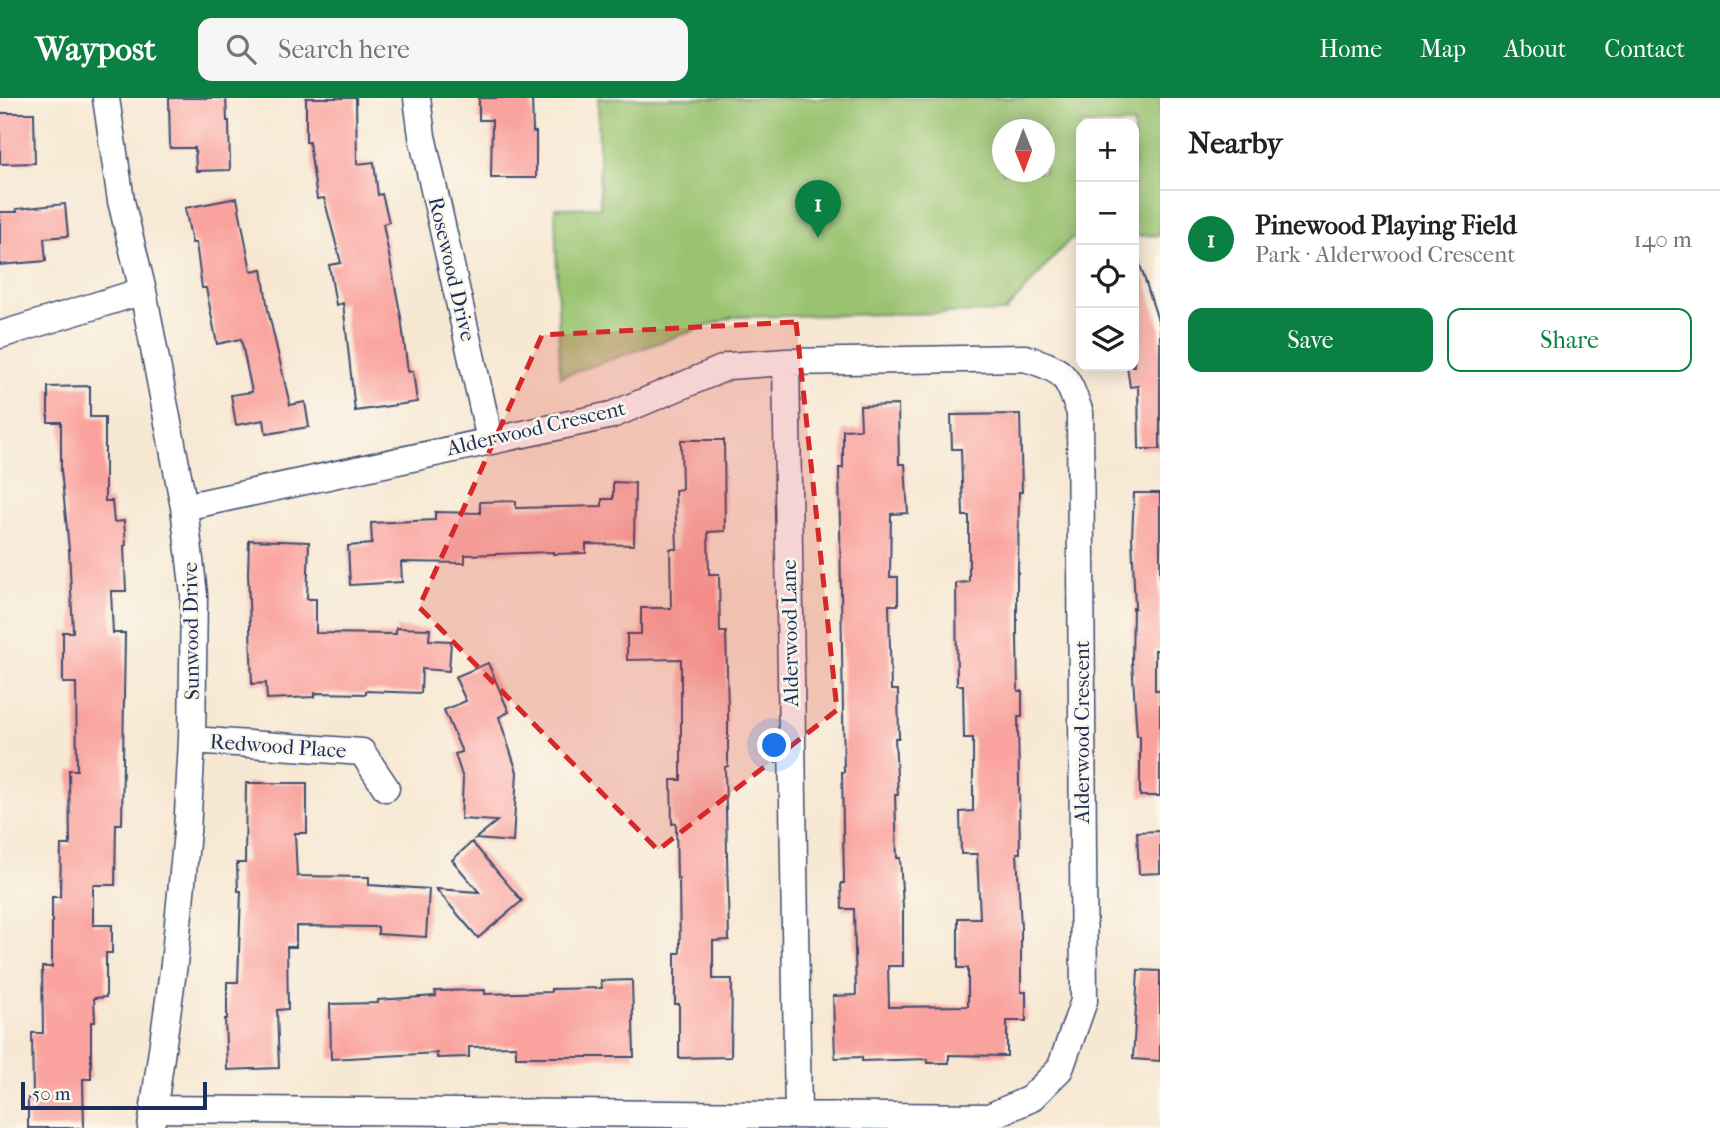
<!DOCTYPE html>
<html lang="en">
<head>
<meta charset="utf-8">
<style>
	:root { --surface:#fff; --page:#f6f6f6; --text:#202124; --muted:#757577; --line:#e0e0e0; --accent:#0b8043 }
	body { margin:0; font-family:"IM FELL French Canon",serif; background:var(--page); color:var(--text) }
	.controls { position:absolute; right:21px; top:21px; display:grid; overflow:hidden; border-radius:14px; box-shadow:0 4px 18px #0003 }
	.controls button { width:63px; height:63px; display:grid; place-items:center; padding:0; border:0; border-bottom:2px solid var(--line); background:var(--surface); color:var(--text); font:35px sans-serif }
	.compass { position:absolute; left:992px; top:21px; width:63px; height:63px; border-radius:50%; background:var(--surface); box-shadow:0 4px 18px #0003; rotate:179deg }
	.scale { position:absolute; left:21px; bottom:18px; width:186px; box-sizing:border-box; padding-left:7px; border:4px solid #1b2f5e; border-top:0; font-size:19px; line-height:24px; white-space:nowrap; color:#1b2f5e; -webkit-text-stroke:5px #fbf7ec; paint-order:stroke }
	.you { position:absolute; left:775px; top:648px; width:24px; height:24px; margin:-18px; border:5px solid #fff; border-radius:50%; background:#1a73e8; box-shadow:0 0 0 10px #1a73e833 }
	.badge { display:grid; place-items:center; width:46px; height:46px; border-radius:50%; background:var(--accent); color:#fff; font-size:23px; font-weight:700 }
	.pin { position:absolute; translate:-50% -58px; filter:drop-shadow(0 2px 4px #0008) }
	.pin::after { content:''; position:absolute; top:37px; width:24px; height:21px; background:inherit; clip-path:polygon(0 0,100% 0,50% 100%) }
	.list { margin:0; padding:0; list-style:none }
	h2 { display:flex; justify-content:space-between; align-items:center; height:91px; margin:0; padding:0 28px; font-size:30px }
	h2 small { font-size:23px; font-weight:400; color:var(--muted) }
	.list li { display:grid; grid-template-columns:46px 1fr auto; gap:21px; align-items:center; box-sizing:border-box; height:98px; padding:0 28px; border-top:2px solid var(--line) }
	.list b { display:block; font-size:26px; white-space:nowrap }
	.list p { margin:0; font-size:23px; white-space:nowrap; color:var(--muted) }
	.list em { font-size:23px; font-style:normal; color:var(--muted) }
	.actions { display:flex; gap:14px; padding:21px 28px }
	.actions a { flex:1; padding:16px 0; border:2px solid var(--accent); border-radius:14px; text-align:center; font-size:24px; color:var(--accent) }
	.actions .main { background:var(--accent); color:#fff }
	.icon { flex:none; width:38px; height:38px; fill:none; stroke:currentColor; stroke-width:2; stroke-linecap:round; stroke-linejoin:round }
	.map { position:relative; flex:none; width:1160px; height:1030px; overflow:hidden }
	header { display:flex; align-items:center; gap:42px; box-sizing:border-box; height:98px; padding:0 35px; background:var(--accent); color:#fff }
	header strong { font-size:33px }
	nav { display:flex; gap:38px; margin-inline-start:auto; font-size:24px }
	.search { width:490px; height:63px; background:var(--page); display:flex; align-items:center; gap:18px; box-sizing:border-box; padding:0 24px; border-radius:14px; color:var(--muted); font-size:26px }
	main { display:flex }
	aside { flex:1; background:var(--surface) }
	.map>svg:first-child { display:block }
	.green { fill:#99c370; stroke:#5a7967; stroke-width:2; fill-rule:evenodd }
	.building { fill:#faa39e }
	.lines { fill:none; stroke-linecap:round; stroke-linejoin:round }
	.street-casing { stroke:#3c4b70; stroke-width:29 }
	.street { stroke:#fff; stroke-width:26 }
	.marked { fill:#d62828; fill-opacity:0.2; stroke:#d62828; stroke-width:5; stroke-dasharray:14 9; stroke-linejoin:round }
	.labels { text-anchor:middle; stroke-width:5; stroke-linejoin:round; paint-order:stroke }
	.street-label { font-size:21px; fill:#1b2f5e; stroke:#fbf7ec }
</style>
</head>
<body>
<header>
<strong>Waypost</strong>
<div class="search"><svg class="icon" aria-label="search" viewBox="0 0 24 24"><circle cx="10" cy="10" r="6"/><path d="M15 15l6 6"/></svg>Search here</div>
<nav><a>Home</a><a>Map</a><a>About</a><a>Contact</a></nav>
</header>
<main>
<div class="map">
<svg width="1160" height="1030" viewBox="0 0 1160 1030">
	<rect width="100%" height="100%" fill="#fbf7ec"/>
	<filter id="ink" filterUnits="userSpaceOnUse"><feTurbulence type="fractalNoise" baseFrequency=".0143" numOctaves="2"/><feDisplacementMap in="SourceGraphic" scale="14" xChannelSelector="R" yChannelSelector="G"/><feConvolveMatrix kernelMatrix="1 2 1 2 8 2 1 2 1" color-interpolation-filters="sRGB"/></filter>
	<filter id="wash" filterUnits="userSpaceOnUse"><feTurbulence type="fractalNoise" baseFrequency=".00686" numOctaves="4" result="noise"/><feDisplacementMap in="SourceGraphic" scale="28" xChannelSelector="R" yChannelSelector="G"/><feGaussianBlur stdDeviation="1.57" result="paint"/><feColorMatrix in="noise" values="0 0 0 0 0 0 0 0 0 0 0 0 0 0 0 0 0 1.4 0 .05"/><feComposite in="paint" operator="in"/></filter>
	<g filter="url(#wash)">
		<rect width="100%" height="100%" fill="#f7e8d3"/>
		<path class="green" d="M598,0H1160V137L1134,138V26H1081V141H1070L1005,214L733,219L560,279L555,110L600,109ZM1002,32H1044V74H1002Z"/>
		<g id="blocks">
			<path class="building" d="M169,0H226L227,23H229L230,72L196,73L195,50H170Z
				M306,0H356L357,66L374,64L378,97L382,96L389,124L383,126L401,219L408,274L413,273L417,304L355,313L343,205L336,207L329,167L341,165L324,100L317,101L309,44H306Z
				M479,0H532L533,34H536V80H491L492,22H479Z
				M0,15H34L35,65L0,66Z
				M237,100L251,173L262,171L268,212L290,307L305,304L309,329L266,336L264,322L236,327L231,297L252,294L241,241L217,246L206,190H202L196,145H192L185,110Z
				M65,106L68,138L44,140L46,163L0,167V114H17L16,111Z
				M1138,160L1160,229V351H1139L1138,288L1130,289L1127,268H1134V161Z
				M90,288V319H105V403H112L114,424L124,423L126,447L124,448L126,493H111L113,535H125L122,726H116L115,787H93V827H112V855H106V899L94,900L95,924H91V981H83L84,1030H28V1000H33L32,935H43L42,869H52V799H60L61,747H70L69,672H77L76,585H63V534H73L69,451L61,372V324H48V289Z
				M898,307L899,366H905L908,415L891,416L890,479H898V507H889L891,592H898L899,640H895L898,697H895L897,760H900L903,809V868H888L889,909L968,908V870H958V820H980L977,756H961L960,714L973,713V640H964L963,587H957L956,485L969,484V418H963L961,351H952L951,317L1020,316L1022,394H1019L1018,474L1017,473V538L1018,593H1022V619H1018L1020,755H1017L1021,830V894H1026V923H1007V958L949,957V965H928V961L862,963V959L835,960L833,898L856,897L854,811H842L841,785H844L842,674H844L839,370H843V332L861,331L860,308Z
				M681,342H724L725,433L708,434L709,476H719L720,534H726L728,612V668L725,669L729,842L713,843V881H732L731,959L679,960V906H675V855H680L679,781H677L676,725L672,726L671,682H681V561L627,562V536H641V510H671L670,451H677L675,392L682,391Z
				M613,384L635,385L634,447L586,446V455L553,456V454L465,457V465L401,464L402,484L350,487L348,448L372,446L371,425L435,422V414L480,415V404L516,403V410L602,408V401H613Z
				M1134,395H1160V552H1155V592H1160V698H1140V638H1137L1132,564L1133,510H1135L1132,439Z
				M249,442L309,444L307,501H316V535L396,536V530L430,531L429,542L451,543L449,573L422,571L421,595L366,593V596L315,595V599L267,601L266,585L252,586L248,475Z
				M488,565L509,614L499,619L517,674L513,744L475,741L497,723L461,721L463,681L455,656L462,654L444,612L466,603L455,579Z
				M246,685H307V735H295L297,778L369,779V787L429,791L426,839L378,836V829L296,828V849H287L288,911L277,912L279,970L227,972L225,921H227V884H238L241,793H238L237,765H245Z
				M1160,733V775L1139,776L1137,734Z
				M472,744L522,803L478,840L436,791L479,794L452,762Z
				M1138,872L1160,873V963L1133,961Z
				M632,882L634,959H516V948L469,949V959L437,960V955L331,961L330,906L378,905V902L436,898L435,893L485,892V896L551,894V891L602,890L601,883Z"/>
		</g>
	</g>
	<g filter="url(#ink)">
		<use href="#blocks" fill-opacity="0" stroke="#3c4b70" stroke-width="2"/>
		<g class="lines">
			<defs>
				<path id="street" d="M106,0L121,103L143,193L184,409L194,497L192,642L187,734L174,866L151,1030
					M417,0L422,38L490,342
					M0,237L143,193
					M786,264L798,1017
					M192,642L362,654L386,690
					M154,1011L989,1019L1030,1001L1060,971L1084,903L1080,315C1066,276 1066,273 1025,260L786,264L729,268L612,317L184,409"/>
			</defs>
			<use href="#street" class="street-casing"/>
			<use href="#street" class="street"/>
		</g>
	</g>
	<path class="marked" d="M796,224L837,612L658,752L419,509L542,237Z"/>
	<g class="labels">
		<g class="street-label">
			<text transform="translate(452 171) rotate(77)" y="7">Rosewood Drive</text>
			<text transform="translate(536 330) rotate(-13)" y="7">Alderwood Crescent</text>
			<text transform="translate(191 533) rotate(-91)" y="7">Sunwood Drive</text>
			<text transform="translate(790 535) rotate(-91)" y="7">Alderwood Lane</text>
			<text transform="translate(1082 634) rotate(-90)" y="7">Alderwood Crescent</text>
			<text transform="translate(278 648) rotate(4)" y="7">Redwood Place</text>
		</g>
	</g>
</svg>
<div class="controls">
<button>+</button>
<button>−</button>
<button><svg class="icon" aria-label="locate" viewBox="0 0 24 24"><circle cx="12" cy="12" r="6"/><path d="M12 2v4M12 18v4M2 12h4M18 12h4"/></svg></button>
<button><svg class="icon" aria-label="layers" viewBox="0 0 24 24"><path d="M12 4l9 5-9 5-9-5zM3 14l9 5 9-5"/></svg></button>
</div>
<svg class="compass" viewBox="-18 -18 36 36"><path d="M0-13l5 13h-10z" fill="#e53935"/><path d="M0 13l5-13h-10z" fill="#757577"/></svg>
<div class="scale">50 m</div>
<div class="you"></div>
<div class="pin badge" style="left:818px;top:140px">1</div>
</div>
<aside>
<h2>Nearby<small></small></h2>
<ul class="list">
<li><span class="badge">1</span><div><b>Pinewood Playing Field</b><p>Park · Alderwood Crescent</p></div><em>140 m</em></li>
</ul>
<div class="actions"><a class="main">Save</a><a>Share</a></div>
</aside>
</main>
</body>
</html>
